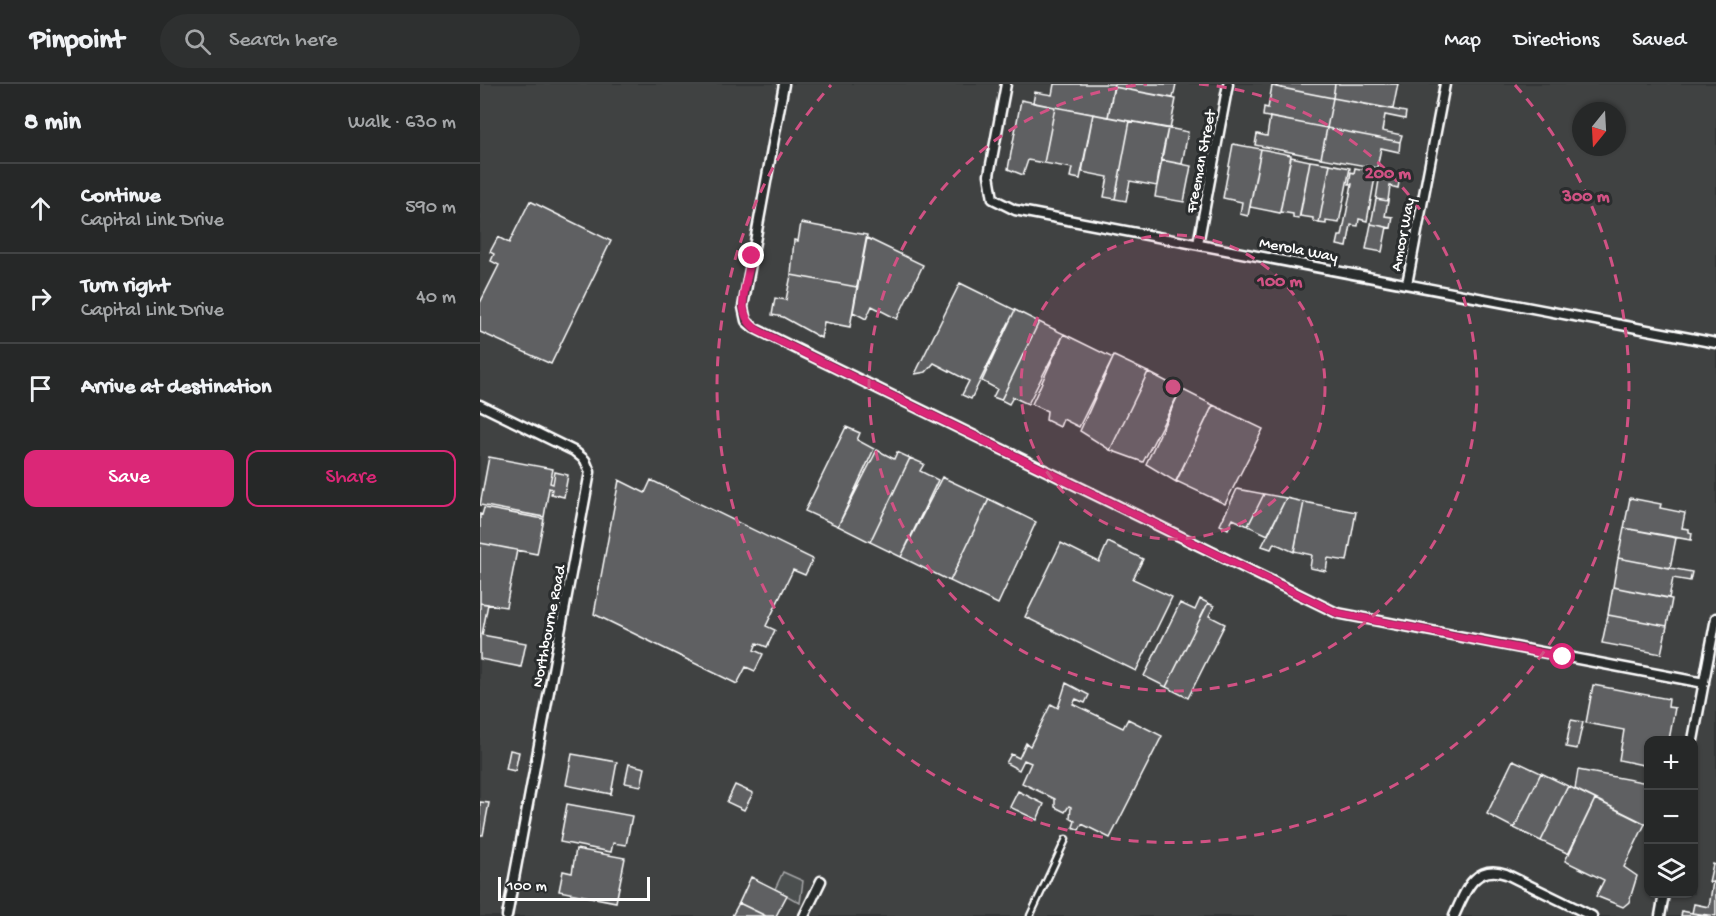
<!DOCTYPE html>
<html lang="en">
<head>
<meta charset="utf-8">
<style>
	:root { --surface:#262828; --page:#2e3030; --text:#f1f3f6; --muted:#a4a6a8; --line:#424445; --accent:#db2777 }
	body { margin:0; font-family:"Gochi Hand",sans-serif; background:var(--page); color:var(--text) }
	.controls { position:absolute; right:18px; bottom:18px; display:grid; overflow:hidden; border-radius:12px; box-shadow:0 2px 4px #0004 }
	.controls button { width:54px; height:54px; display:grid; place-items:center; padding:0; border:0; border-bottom:2px solid var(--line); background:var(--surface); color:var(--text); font:30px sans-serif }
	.compass { position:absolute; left:1092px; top:18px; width:54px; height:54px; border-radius:50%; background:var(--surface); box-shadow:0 2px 4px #0004; rotate:198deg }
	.scale { position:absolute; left:18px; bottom:15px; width:152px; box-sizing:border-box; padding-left:6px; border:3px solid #fff; border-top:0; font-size:16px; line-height:21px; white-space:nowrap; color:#fff; -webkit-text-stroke:4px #2a2d2e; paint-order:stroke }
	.stop { position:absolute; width:18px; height:18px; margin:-14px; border:4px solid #db2777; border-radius:50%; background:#fff }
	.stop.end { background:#db2777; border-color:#fff; box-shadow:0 2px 6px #0008 }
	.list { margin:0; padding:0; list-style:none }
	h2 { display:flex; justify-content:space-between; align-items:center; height:78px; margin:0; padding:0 24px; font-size:26px }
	h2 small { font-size:20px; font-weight:400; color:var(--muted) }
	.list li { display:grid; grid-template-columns:39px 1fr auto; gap:18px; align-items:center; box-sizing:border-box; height:90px; padding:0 24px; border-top:2px solid var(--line) }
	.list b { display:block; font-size:22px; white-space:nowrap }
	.list p { margin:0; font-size:20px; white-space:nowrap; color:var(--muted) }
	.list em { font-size:20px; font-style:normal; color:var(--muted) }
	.actions { display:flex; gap:12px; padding:18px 24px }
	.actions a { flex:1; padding:14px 0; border:2px solid var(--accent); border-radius:12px; text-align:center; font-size:21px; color:var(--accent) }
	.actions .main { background:var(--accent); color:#fff }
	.icon { flex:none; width:33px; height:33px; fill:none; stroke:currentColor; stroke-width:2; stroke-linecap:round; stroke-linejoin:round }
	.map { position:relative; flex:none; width:1236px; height:832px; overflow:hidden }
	header { display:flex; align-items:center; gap:36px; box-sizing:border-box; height:84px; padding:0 30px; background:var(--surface); border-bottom:2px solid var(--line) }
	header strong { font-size:28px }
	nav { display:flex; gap:33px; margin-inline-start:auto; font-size:21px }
	.search { width:420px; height:54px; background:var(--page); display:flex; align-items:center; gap:15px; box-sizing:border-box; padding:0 21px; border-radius:33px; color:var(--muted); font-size:22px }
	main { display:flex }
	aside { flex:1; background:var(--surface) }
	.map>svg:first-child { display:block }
	.built { fill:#404243; fill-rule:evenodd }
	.green { fill:#4c4f50; stroke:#a6a7a8; stroke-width:1.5 }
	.building { fill:#5f6162; stroke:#fff; stroke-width:1.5 }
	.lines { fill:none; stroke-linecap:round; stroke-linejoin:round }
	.lane-casing { stroke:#fff; stroke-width:9 }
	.street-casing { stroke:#fff; stroke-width:13 }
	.lane { stroke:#2a2d2e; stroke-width:4.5 }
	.street { stroke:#2a2d2e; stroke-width:8 }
	.route { stroke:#db2777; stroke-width:8 }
	.ring { fill:none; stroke:#d15284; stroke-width:3; stroke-dasharray:10 8 }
	.labels { text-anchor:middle; stroke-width:6; stroke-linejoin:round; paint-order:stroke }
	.street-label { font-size:16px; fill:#fff; stroke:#2a2d2e }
	.centre { fill:#d15284; stroke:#2a2d2e; stroke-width:3 }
	.ring-label { font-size:18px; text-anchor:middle; font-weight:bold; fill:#d15284; stroke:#2a2d2e; stroke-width:6; stroke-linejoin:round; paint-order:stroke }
</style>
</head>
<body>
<header>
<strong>Pinpoint</strong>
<div class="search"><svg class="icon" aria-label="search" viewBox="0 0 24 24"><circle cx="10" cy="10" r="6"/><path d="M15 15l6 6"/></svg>Search here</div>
<nav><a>Map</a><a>Directions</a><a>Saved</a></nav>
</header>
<main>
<aside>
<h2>8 min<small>Walk · 630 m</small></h2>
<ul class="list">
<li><svg class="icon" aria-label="ahead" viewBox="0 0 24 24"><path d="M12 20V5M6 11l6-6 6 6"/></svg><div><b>Continue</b><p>Capital Link Drive</p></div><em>590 m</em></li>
<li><svg class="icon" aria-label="right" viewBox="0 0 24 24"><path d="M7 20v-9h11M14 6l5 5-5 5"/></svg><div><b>Turn right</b><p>Capital Link Drive</p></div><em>40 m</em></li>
<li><svg class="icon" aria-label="arrive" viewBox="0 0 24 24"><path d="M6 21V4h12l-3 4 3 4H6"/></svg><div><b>Arrive at destination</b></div></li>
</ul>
<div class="actions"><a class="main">Save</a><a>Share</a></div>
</aside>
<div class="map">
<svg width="1236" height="832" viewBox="0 0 1236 832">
	<rect width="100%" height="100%" fill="#333536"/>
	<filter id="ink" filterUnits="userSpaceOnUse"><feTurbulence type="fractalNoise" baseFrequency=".0167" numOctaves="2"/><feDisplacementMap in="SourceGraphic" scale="12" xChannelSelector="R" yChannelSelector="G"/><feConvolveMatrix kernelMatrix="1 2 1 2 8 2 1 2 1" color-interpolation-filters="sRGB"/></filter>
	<g filter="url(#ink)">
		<path class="built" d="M0,0H1236V832H0ZM1101,27H1137V63H1101ZM1168,656H1214V810H1168Z"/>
		<path class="green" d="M303,788L323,797L320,819L295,805Z"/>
		<path class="building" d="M574,0H634L628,33L553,19L555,8L572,11Z
			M634,0H696L693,14L634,3Z
			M797,0H855L853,14L796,3Z
			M855,0H918L913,25L853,14Z
			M792,2L853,14L847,44L783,32L784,23L788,24Z
			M634,3L696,15L690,45L628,33Z
			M853,14L926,28L925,35L905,31L902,47L922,51L920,58L847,44Z
			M541,16L575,23L564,79L548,76L543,91L528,85Z
			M575,23L613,30L600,95L590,93L592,84L564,79Z
			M613,30L650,37L635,115L624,113L628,93L602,88Z
			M790,33L847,44L841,74L775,61L777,50L787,52Z
			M650,37L688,44L677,102L650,97L646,117L635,115Z
			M688,44L708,48L702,80L681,76Z
			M847,44L920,58L919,68L901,64L897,84L841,74Z
			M753,60L781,65L768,132L760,130L762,118L743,114Z
			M781,65L811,71L800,129L770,123Z
			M811,73L830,77L819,135L813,134V130L800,128Z
			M681,76L711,82L704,118L675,113Z
			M830,77L850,80L839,139L833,137V134L820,132Z
			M850,80L870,84L859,139L846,137V140L839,139Z
			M875,84L896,88L887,137L879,135L878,142L871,141L867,163L857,161L859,152H862L872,100H869L871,88L874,89Z
			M900,90L920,93L918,104L910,102L908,117L896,115Z
			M896,115L908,117L905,132L913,133L911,144L891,140Z
			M50,117L131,157L71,280L0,248V219L19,181L11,177L14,170L10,168L18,153L29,159Z
			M321,139L387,151L377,203L311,191L314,156L318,157Z
			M891,140L907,143L902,168L886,165Z
			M387,154L443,181L417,235L392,222L386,235L373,228Z
			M311,191L377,203L370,243L344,238L341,254L303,233L292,231L295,214L306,216Z
			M480,199L535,226L491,315L482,311L489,297L454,279L446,288L435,290Z
			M535,226L559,238L521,316L513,313L517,305L502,297Z
			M559,238L584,250L548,320L533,313L529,320L521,316Z
			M584,250L633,274L599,343L583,335L580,343L566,336L567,327L552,320Z
			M634,272L668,288L630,366L600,347Z
			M668,288L701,305L663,378L630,366Z
			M701,305L733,321L696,398L666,380Z
			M733,321L783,345L745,420L696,397Z
			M366,343L380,349L377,356L394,365L358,442L325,427Z
			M397,366L414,375L417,368L430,374L390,458L358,442Z
			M9,373L73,385L70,399L73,400L75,388L88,391L84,413L71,410L72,405L69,404L64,433L0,421Z
			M430,374L444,380L440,387L458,396L421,473L390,458Z
			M462,393L509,415L470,497L421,473Z
			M139,396L165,409L171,396L333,475L325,491L313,486L286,542L295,546L287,563L277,559L274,566L283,570L275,587L266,583L257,600L114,530Z
			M757,405L784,410L768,442L753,435L748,445L740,441Z
			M784,410L806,414L788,451L768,442Z
			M806,414L824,418L814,468L794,459L791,465L782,462Z
			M1150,414L1181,420L1180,424L1205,429L1202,444L1209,445V448L1212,449L1211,456L1144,444Z
			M509,415L556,438L518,520L470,497Z
			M824,418L876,428L867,477L848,474L846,487L830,484L832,471L814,467Z
			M4,424L64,435L57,470L0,459V430L2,431Z
			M1144,444L1196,454L1190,484L1138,474Z
			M628,458L663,475L653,495L692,513L656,587L545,533L581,459L619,478Z
			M0,459L37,466L26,523L0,519Z
			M1138,474L1212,488L1210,497L1193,494L1189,514L1133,503Z
			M1133,503L1192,515L1187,542L1128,531Z
			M720,515L728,519L686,603L664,592L700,519L715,526Z
			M0,519L8,520L2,551L46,559L41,583L0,575Z
			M728,519L734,522L729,532L745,540L708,614L686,603Z
			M1128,531L1187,542L1181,570L1122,559Z
			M586,599L609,611L605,619L596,615L593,620L643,644L648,635L682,652L630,754L602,740L599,746L593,743L595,737L590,734L591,723L589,722L585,728L575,723V715L542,699L551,679L544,676L539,686L526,679L531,670L539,674L546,659L550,662L571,620L578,624Z
			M1113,601L1189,615L1188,623L1195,624L1189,656H1168V682L1139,676L1144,646L1106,639Z
			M1091,636L1103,638L1097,665L1086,663Z
			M30,666L39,668L35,687L26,685Z
			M92,670L137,678L131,710L86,701Z
			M1033,676L1061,689L1034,744L1007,730Z
			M149,680L165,684L161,702L145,699Z
			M1098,686L1168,699V741L1095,705Z
			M1061,689L1088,702L1061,757L1034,744Z
			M255,701L273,709L264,726L247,718Z
			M1088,702L1115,715L1089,770L1061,757Z
			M538,707L564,720L557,736L530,723Z
			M1115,715L1165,740L1144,783L1157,792L1149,818L1143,823L1116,812L1124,796L1085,777Z
			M0,718L9,719L3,751H0Z
			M87,720L152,732L146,761L133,759L131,768L80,758Z
			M96,765L145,774L136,818L79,807L83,787L92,789Z
			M1233,780L1236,781V799L1229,798Z
			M271,793L307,811L296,832H286L259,819Z
			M1233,798L1236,799V832L1212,829L1214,820L1229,823Z
			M259,819L286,832H252Z
			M1202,827L1212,829L1228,832H1201Z"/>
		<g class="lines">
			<defs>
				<path id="lane" d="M550,832L586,755"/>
				<path id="street" d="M304,0L263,223L266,237L274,244L857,529L1224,599
					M526,0L509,91L513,115L535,126L1236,259
					M718,160L748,0
					M927,200L965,0
					M0,321L94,367L105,376L110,388L27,832
					M1213,656L1236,534
					M324,832L341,797
					M974,832C985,808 994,779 1026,790L1112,832
					M1180,832L1184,810"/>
			</defs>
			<use href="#lane" class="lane-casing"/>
			<use href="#street" class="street-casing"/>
			<use href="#lane" class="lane"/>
			<use href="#street" class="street"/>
		</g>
	</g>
	<g class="lines" filter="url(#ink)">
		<path class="route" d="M272,172C267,198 252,231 279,247L857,529L1083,573"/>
	</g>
	<circle cx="693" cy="303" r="152" fill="#d15284" fill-opacity=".12"/>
	<g class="ring">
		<circle cx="693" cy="303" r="152"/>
		<path d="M719 0A304 304 0 1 1 667 0"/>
		<path d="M1035 1A456 456 0 1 1 351 1"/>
	</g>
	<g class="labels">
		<g class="street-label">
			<text transform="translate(719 77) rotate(-79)" y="6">Freeman Street</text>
			<text transform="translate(921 150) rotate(-79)" y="6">Amcor Way</text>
			<text transform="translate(819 164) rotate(11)" y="6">Merola Way</text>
			<text transform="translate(67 542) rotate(-79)" y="6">Northbourne Road</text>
		</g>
	</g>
	<circle cx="693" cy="303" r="9" class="centre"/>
	<g class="ring-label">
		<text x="908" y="94">200 m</text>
		<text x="1106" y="117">300 m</text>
		<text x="800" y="202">100 m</text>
	</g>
</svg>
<div class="controls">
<button>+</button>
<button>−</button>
<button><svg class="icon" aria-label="layers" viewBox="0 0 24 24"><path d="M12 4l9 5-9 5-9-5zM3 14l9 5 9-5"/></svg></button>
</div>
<svg class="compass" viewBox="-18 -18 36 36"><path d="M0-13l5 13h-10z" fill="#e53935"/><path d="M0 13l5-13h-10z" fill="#a4a6a8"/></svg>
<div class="scale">100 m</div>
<div class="stop" style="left:1083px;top:573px"></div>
<div class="stop end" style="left:272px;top:172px"></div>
</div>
</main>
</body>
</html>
